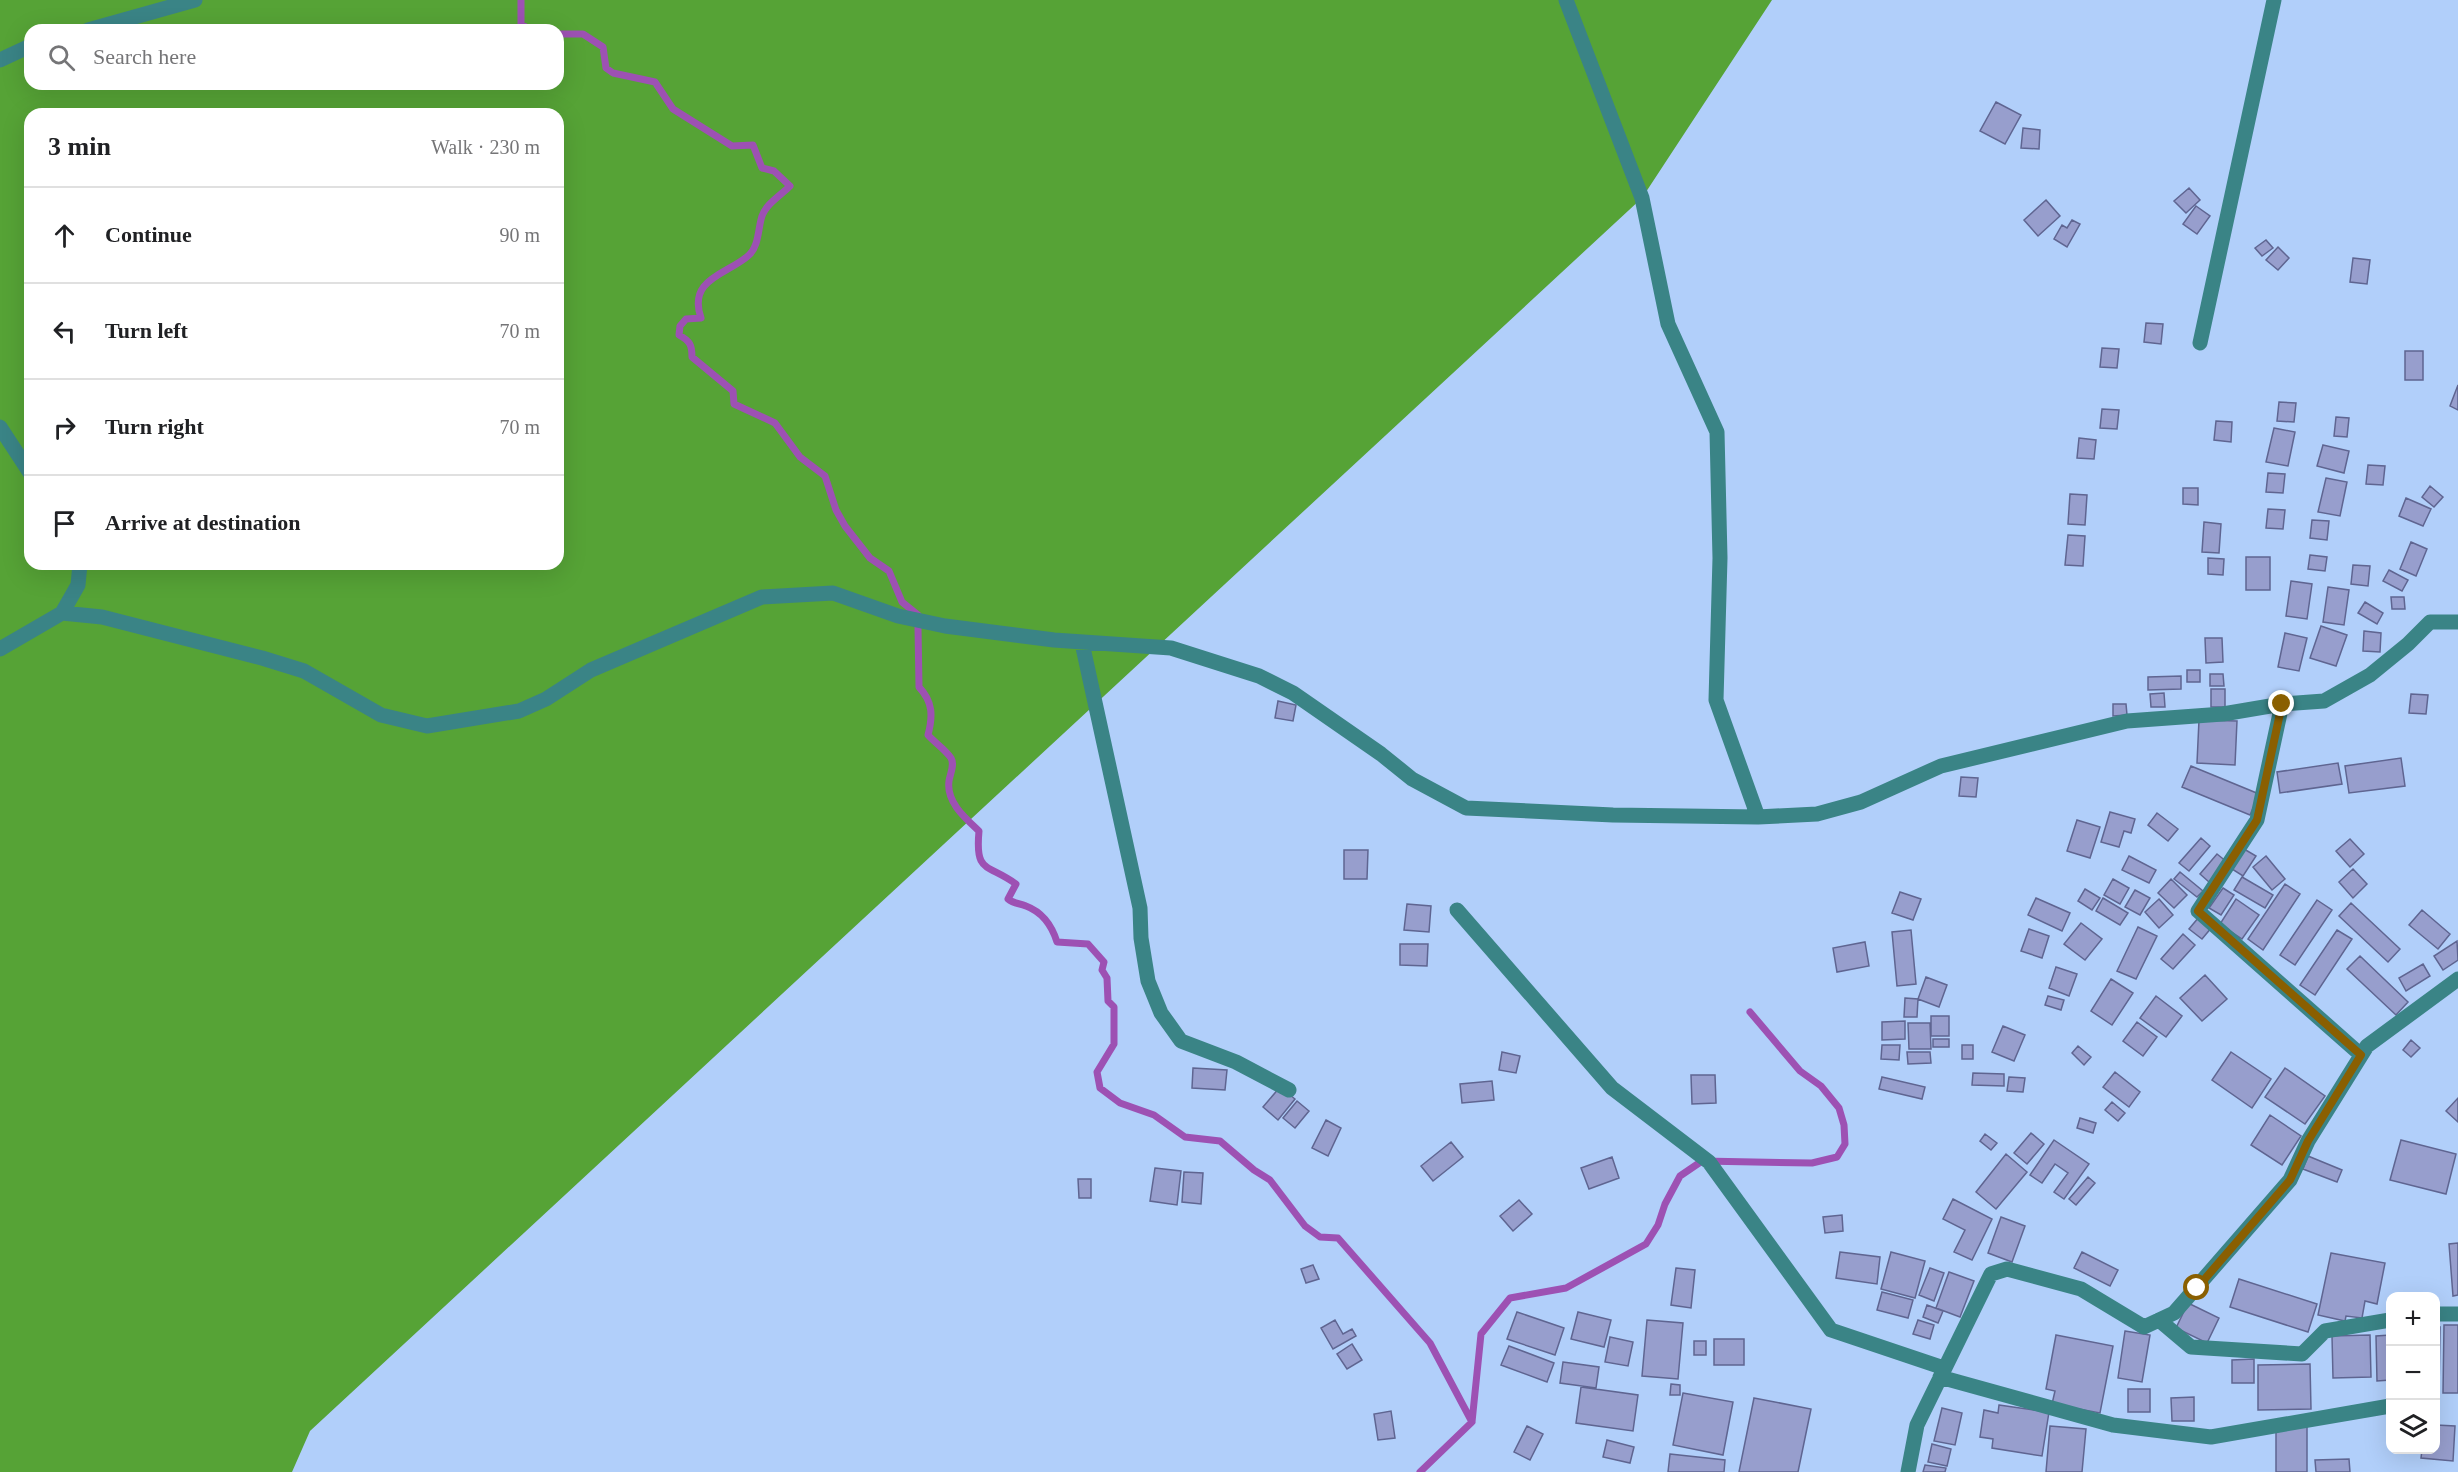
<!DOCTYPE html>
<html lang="en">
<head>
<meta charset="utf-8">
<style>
	:root { --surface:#fff; --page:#f6f6f6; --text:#202124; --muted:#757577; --line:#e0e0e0 }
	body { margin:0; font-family:"Times New Roman",serif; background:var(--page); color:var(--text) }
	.controls { position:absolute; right:18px; bottom:18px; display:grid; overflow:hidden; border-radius:12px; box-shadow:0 6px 24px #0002 }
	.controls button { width:54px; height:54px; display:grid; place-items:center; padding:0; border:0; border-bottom:2px solid var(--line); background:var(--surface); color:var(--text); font:30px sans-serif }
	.stop { position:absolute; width:18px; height:18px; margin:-14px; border:4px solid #8a5f01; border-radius:50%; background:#fff }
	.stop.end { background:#8a5f01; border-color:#fff; box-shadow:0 2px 6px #0008 }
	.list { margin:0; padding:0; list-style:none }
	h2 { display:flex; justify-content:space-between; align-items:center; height:78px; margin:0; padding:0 24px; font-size:26px }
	h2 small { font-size:20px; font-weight:400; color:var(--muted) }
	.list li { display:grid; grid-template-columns:39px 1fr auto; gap:18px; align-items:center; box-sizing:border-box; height:96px; padding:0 24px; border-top:2px solid var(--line) }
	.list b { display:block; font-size:22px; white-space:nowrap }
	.list em { font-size:20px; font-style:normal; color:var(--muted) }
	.icon { flex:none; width:33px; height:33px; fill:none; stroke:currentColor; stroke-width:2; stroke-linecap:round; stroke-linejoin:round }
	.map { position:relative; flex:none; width:2458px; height:1472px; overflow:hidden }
	.search { position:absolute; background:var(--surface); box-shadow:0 6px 24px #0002; left:24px; top:24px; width:540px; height:66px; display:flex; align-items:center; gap:15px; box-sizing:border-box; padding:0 21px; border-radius:18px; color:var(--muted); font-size:22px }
	.panel { position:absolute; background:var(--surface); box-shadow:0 6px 24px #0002; left:24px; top:108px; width:540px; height:462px; border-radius:18px }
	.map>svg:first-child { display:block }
	.forest { fill:#56a336; fill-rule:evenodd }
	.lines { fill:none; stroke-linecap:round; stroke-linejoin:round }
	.stream { stroke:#9d51b3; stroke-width:7 }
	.building { fill:#979ecd; stroke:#5f6591; stroke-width:1.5 }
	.minor { stroke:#3a8486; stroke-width:15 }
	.route { stroke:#8a5f01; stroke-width:8 }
</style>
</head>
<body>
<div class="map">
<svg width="2458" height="1472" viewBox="0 0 2458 1472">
	<rect width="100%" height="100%" fill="#b1cffa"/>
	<path class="forest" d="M0,0H1772L1642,198L310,1431L292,1472H0ZM30,30H558V84H30ZM30,114H558V564H30Z"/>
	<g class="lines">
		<path class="stream" d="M521,0V24L530,30
			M558,34H583L603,47L606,68L613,73L655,82L673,109L732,146L753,145L762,168L774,171L790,186C781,195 766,204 762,216C758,228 759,246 749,255C729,274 687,278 701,318L686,319L680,326L679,335C690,341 692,345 692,357L733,391L734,404L775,423L800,457L825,476L836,510L845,526L870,558L889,571L902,602L918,615
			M918,627L919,687C933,702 933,716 928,735C934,742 946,750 951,758C955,765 950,774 949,781C946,802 965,818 979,831C975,874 987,863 1016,884L1008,899C1014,904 1019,903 1026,906C1042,912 1052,926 1057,942L1088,944L1104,962L1102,970L1107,978L1108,1001L1114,1007V1044L1097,1072L1100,1088L1120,1103L1154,1115L1185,1137L1220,1141L1254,1170L1270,1180L1305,1226L1320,1237L1338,1238L1430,1343L1472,1422
			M1420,1472L1472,1422L1481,1334L1510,1298L1566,1288L1646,1244L1658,1225L1665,1204L1680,1176L1702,1161L1812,1163L1837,1157L1845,1144L1844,1125L1839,1108L1821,1086L1800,1071L1750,1012"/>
	</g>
	<path class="building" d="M1996,102L2021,115L2005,144L1980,131Z
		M2023,128L2040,130L2039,149L2021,148Z
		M2189,188L2200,200L2186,213L2174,201Z
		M2046,200L2060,216L2038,236L2024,220Z
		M2196,206L2210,216L2197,234L2183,224Z
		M2072,220L2080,224L2067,247L2054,239L2062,225L2067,228Z
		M2266,240L2273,248L2262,256L2255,248Z
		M2278,247L2289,258L2278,270L2266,260Z
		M2353,258L2370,260L2367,284L2350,282Z
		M2146,323L2163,324L2161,344L2144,342Z
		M2102,348L2119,349L2117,368L2100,367Z
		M2405,351H2423V380H2405Z
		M2458,385V410L2450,406Z
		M2279,402L2296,403L2294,422L2277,421Z
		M2102,409L2119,410L2117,429L2100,428Z
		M2336,417L2349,418L2347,437L2334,436Z
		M2216,421L2232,422L2231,442L2214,440Z
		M2274,428L2295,432L2288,466L2266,462Z
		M2079,438L2096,440L2094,459L2077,458Z
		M2323,445L2349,451L2344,473L2317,466Z
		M2368,465L2385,466L2383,485L2366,484Z
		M2268,473L2285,474L2283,493L2266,492Z
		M2326,478L2347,482L2340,516L2318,512Z
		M2430,486L2443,497L2434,507L2422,497Z
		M2183,488H2198V505L2183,504Z
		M2070,494L2087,495L2085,525L2068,524Z
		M2406,498L2431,509L2423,526L2399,516Z
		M2268,509L2285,510L2283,529L2266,528Z
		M2312,520L2329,521L2327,540L2310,538Z
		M2204,522L2221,524L2219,553L2202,552Z
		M2068,535L2085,536L2083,566L2065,565Z
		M2411,542L2427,549L2416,576L2400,569Z
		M2310,555L2327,557L2325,571L2308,569Z
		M2246,557H2270V590H2246Z
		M2208,558L2224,559L2223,575L2208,574Z
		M2353,565L2370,566L2368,586L2351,584Z
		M2389,570L2408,580L2402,591L2383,581Z
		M2291,581L2312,584L2307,619L2286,616Z
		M2328,587L2349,590L2344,625L2323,622Z
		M2391,597H2404L2405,609H2392Z
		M2365,602L2383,613L2377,624L2358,613Z
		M2321,626L2347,635L2336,666L2310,658Z
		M2364,631L2381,633L2380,652L2363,651Z
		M2285,633L2307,638L2299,671L2278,667Z
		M2205,638H2222L2223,662L2206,663Z
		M2187,670H2200V682H2187Z
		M2210,674H2223L2224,686H2210Z
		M2181,676V689L2148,690V677Z
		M2211,689H2225V707H2211Z
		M2164,693L2165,707H2151L2150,694Z
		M2411,694L2428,695L2426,714L2409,713Z
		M1278,701L1296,705L1293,721L1275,718Z
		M2113,704H2126L2127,715L2113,716Z
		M2199,720L2237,721L2235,765L2197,763Z
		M2401,758L2405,786L2349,793L2345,766Z
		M2338,763L2342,784L2280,793L2277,772Z
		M2191,766L2259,794L2250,815L2182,787Z
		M1961,777L1978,778L1976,797L1959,796Z
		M2110,812L2135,819L2131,833L2124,831L2119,847L2101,842Z
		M2157,813L2178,829L2168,841L2148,825Z
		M2077,820L2100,827L2090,858L2067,851Z
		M2201,838L2210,846L2189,871L2179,863Z
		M2350,839L2364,854L2350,867L2336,851Z
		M2244,849L2256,856L2243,876L2232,869Z
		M1344,850H1368L1367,879H1344Z
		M2217,854L2227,862L2209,882L2200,874Z
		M2129,856L2156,870L2149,883L2122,870Z
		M2266,856L2285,879L2272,890L2253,867Z
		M2353,869L2367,884L2353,898L2339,882Z
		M2180,872L2203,891L2197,897L2174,879Z
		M2242,877L2273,895L2265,908L2234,890Z
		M2113,879L2129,888L2120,904L2104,895Z
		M2171,879L2187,895L2174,908L2158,893Z
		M2285,884L2300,894L2263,950L2248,939Z
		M2223,888L2234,895L2221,915L2209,908Z
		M2085,889L2100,898L2092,910L2078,901Z
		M2135,890L2150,898L2140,915L2125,907Z
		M1900,892L1921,899L1913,920L1892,913Z
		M2036,898L2070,913L2062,931L2028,915Z
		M2103,898L2128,913L2120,925L2096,911Z
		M2159,899L2173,915L2159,928L2145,912Z
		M2236,899L2259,915L2242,939L2220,924Z
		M2317,900L2332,910L2295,965L2280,955Z
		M2351,903L2400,949L2388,962L2339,916Z
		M1407,904L1431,906L1429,932L1404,930Z
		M2422,910L2450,934L2438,949L2409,925Z
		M2199,917L2212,927L2202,939L2189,929Z
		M2081,923L2102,939L2085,960L2064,944Z
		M2138,927L2157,936L2136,979L2117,971Z
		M2029,929L2049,936L2042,958L2021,951Z
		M1911,930L1916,984L1897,986L1892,932Z
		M2337,930L2352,939L2315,995L2300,985Z
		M2183,934L2195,945L2173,969L2161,959Z
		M2457,941L2458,960L2443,970L2434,956Z
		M1865,942L1869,966L1837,972L1833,948Z
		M1400,944H1428L1427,966L1400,965Z
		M2360,956L2408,1002L2396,1015L2347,969Z
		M2423,964L2430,976L2406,991L2399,978Z
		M2056,967L2077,974L2069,996L2049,988Z
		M2205,975L2227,999L2202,1021L2180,998Z
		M1926,977L1947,985L1939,1007L1918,999Z
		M2111,979L2133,993L2112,1025L2091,1011Z
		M2048,996L2064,1000L2061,1010L2045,1005Z
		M2156,996L2182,1016L2166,1037L2140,1018Z
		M1905,998L1918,999L1917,1017H1904Z
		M1931,1016H1949V1036H1931Z
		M1905,1021V1039L1882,1040V1022Z
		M2137,1022L2157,1037L2143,1056L2123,1041Z
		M1908,1023H1930L1931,1049H1909Z
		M2003,1026L2025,1035L2014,1061L1992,1052Z
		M1933,1039H1949V1047H1933Z
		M2411,1040L2420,1048L2411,1057L2403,1050Z
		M1882,1045H1900L1899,1060L1881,1059Z
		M1962,1045H1973V1059H1962Z
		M2078,1046L2091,1057L2084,1065L2072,1053Z
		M1502,1052L1520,1056L1516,1073L1499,1070Z
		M1907,1052H1930L1931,1063L1908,1064Z
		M2231,1052L2271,1079L2252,1108L2212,1080Z
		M1193,1068L1227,1070L1225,1090L1192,1088Z
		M2285,1068L2325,1096L2305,1124L2265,1097Z
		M2115,1072L2140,1092L2129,1107L2103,1087Z
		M1973,1073L2004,1074V1086L1972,1085Z
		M1691,1075H1715L1716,1103L1692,1104Z
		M1882,1077L1925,1087L1922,1099L1879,1089Z
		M2009,1077L2025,1078L2023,1092L2007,1091Z
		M1492,1081L1494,1100L1462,1103L1460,1084Z
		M1280,1087L1295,1099L1278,1120L1263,1107Z
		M2458,1098V1122L2446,1111Z
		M1297,1101L1309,1111L1295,1128L1283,1118Z
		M2112,1102L2125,1113L2118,1121L2105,1110Z
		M2270,1115L2301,1136L2282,1165L2251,1145Z
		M2080,1118L2096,1123L2093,1133L2077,1128Z
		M1326,1120L1341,1128L1328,1156L1312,1148Z
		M2031,1133L2044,1144L2027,1164L2014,1153Z
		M1985,1134L1997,1143L1991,1150L1980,1141Z
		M2054,1140L2089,1164L2064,1199L2054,1192L2068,1173L2055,1164L2042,1183L2030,1175Z
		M2401,1140L2456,1154L2446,1194L2390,1180Z
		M1451,1142L1463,1157L1433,1181L1421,1166Z
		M2006,1154L2027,1172L1996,1209L1976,1192Z
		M2308,1156L2342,1170L2337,1182L2303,1169Z
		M1612,1157L1619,1178L1589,1189L1581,1168Z
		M1155,1168L1181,1171L1177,1205L1150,1201Z
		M1184,1172L1203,1173L1201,1204L1182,1202Z
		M2088,1177L2095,1183L2076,1205L2069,1199Z
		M1078,1179H1091V1198H1079Z
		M1953,1199L1992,1219L1972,1260L1954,1252L1965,1230L1943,1219Z
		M1519,1200L1532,1214L1513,1231L1500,1216Z
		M1842,1215L1843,1231L1825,1233L1823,1217Z
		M2001,1217L2025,1226L2012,1262L1988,1253Z
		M2458,1243V1295L2453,1296L2449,1244Z
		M1840,1252L1880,1257L1877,1284L1836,1278Z
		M1891,1252L1925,1261L1915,1298L1881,1289Z
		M2082,1252L2118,1270L2110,1286L2074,1268Z
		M2331,1253L2385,1263L2377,1304L2365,1301L2362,1318L2346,1316L2345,1321L2318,1315Z
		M1313,1265L1319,1279L1306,1283L1301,1269Z
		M1676,1268L1695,1270L1691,1308L1671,1305Z
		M1930,1268L1944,1273L1934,1301L1919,1295Z
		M1949,1272L1974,1281L1960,1317L1936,1308Z
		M2239,1279L2317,1304L2308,1332L2230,1307Z
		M1882,1292L1913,1300L1908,1318L1877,1310Z
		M2188,1303L2219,1318L2207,1343L2176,1328Z
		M1927,1305L1943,1311L1938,1323L1923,1317Z
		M1517,1312L1564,1328L1555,1355L1507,1339Z
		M1578,1312L1611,1320L1604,1347L1571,1339Z
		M1335,1320L1343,1334L1352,1329L1356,1336L1333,1349L1321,1328Z
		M1647,1320L1683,1323L1678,1379L1642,1376Z
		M1918,1320L1934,1325L1930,1339L1913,1334Z
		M2444,1325H2458V1393H2443Z
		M2436,1327H2440L2439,1395H2436Z
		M2125,1331L2150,1335L2142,1382L2118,1378Z
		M2056,1335L2113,1346L2100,1413L2052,1404L2055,1391L2046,1389Z
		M2370,1335L2371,1377L2333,1378L2332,1336Z
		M2390,1335V1380L2377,1381L2376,1336Z
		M1610,1337L1633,1342L1628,1366L1605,1362Z
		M1714,1339H1744V1365H1714Z
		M1694,1341H1706V1355H1694Z
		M1352,1344L1362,1360L1347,1369L1337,1354Z
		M1509,1346L1554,1363L1547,1382L1501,1365Z
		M2254,1359V1383H2232V1360Z
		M1563,1362L1599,1367L1596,1388L1560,1383Z
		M2310,1364L2311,1409L2258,1410V1365Z
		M1671,1384L1680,1385V1395H1670Z
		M1581,1387L1638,1395L1633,1431L1576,1423Z
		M2128,1389H2150V1412H2128Z
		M1683,1393L1733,1402L1723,1455L1673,1445Z
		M2194,1397V1421H2172L2171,1398Z
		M1754,1398L1811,1409L1798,1472H1739Z
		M1999,1405L2049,1412L2042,1456L1992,1448L1993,1439L1980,1437L1984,1410L1998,1413Z
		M1942,1408L1962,1413L1955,1445L1934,1441Z
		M1391,1411L1395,1438L1378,1440L1374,1414Z
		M2436,1425L2455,1426L2453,1461L2421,1458L2422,1450H2436Z
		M1527,1426L1543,1434L1530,1460L1514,1452Z
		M2050,1426L2086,1429L2082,1472H2046Z
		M2276,1426H2307V1472H2276Z
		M1607,1440L1634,1447L1630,1463L1603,1457Z
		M1932,1444L1951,1449L1947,1466L1928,1462Z
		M1670,1454L1725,1460L1724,1472H1668Z
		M2349,1459L2350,1472H2316L2315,1460Z
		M1925,1465L1946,1468L1945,1472H1923Z"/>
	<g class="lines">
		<path class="minor" d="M88,30L195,0
			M0,60L30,46
			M2200,343L2274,0
			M0,427L30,473
			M62,613L78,585L80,564
			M1082,643L1140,908L1141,938L1148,981L1161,1013L1181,1041L1236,1062L1289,1090
			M0,649L62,613L102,617L262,658L304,671L381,715L427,726L519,711L546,699L591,670L762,597L833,593L898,616L945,626L1054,640L1171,648L1259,676L1293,693L1381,754L1412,779L1466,808L1613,815L1758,817L1716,700L1720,558L1717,432L1668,324L1642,198L1566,0
			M2282,704L2257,820L2198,911L2361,1055
			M1758,817L1817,814L1861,802L1941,766L2127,721L2223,714L2282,704L2324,701L2370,675L2408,644L2430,622H2458
			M1457,910L1612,1088L1709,1162L1831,1330L1944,1368
			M2436,1314H2458
			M2159,1320L2191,1347L2302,1354L2325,1331L2390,1320
			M1940,1377L2113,1425L2211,1437L2390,1406
			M1908,1472L1917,1425L1991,1274L2007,1269L2081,1289L2144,1327L2174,1313L2290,1180L2308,1141L2367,1046L2458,979"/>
	</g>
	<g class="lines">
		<path class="route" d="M2197,1288L2290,1180L2308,1141L2361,1055L2198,911L2257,820L2282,704"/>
	</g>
</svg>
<div class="controls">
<button>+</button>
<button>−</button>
<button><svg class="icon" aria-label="layers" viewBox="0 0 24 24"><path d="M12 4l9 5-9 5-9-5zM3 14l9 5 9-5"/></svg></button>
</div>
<div class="stop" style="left:2197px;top:1288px"></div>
<div class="stop end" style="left:2282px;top:704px"></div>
<div class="search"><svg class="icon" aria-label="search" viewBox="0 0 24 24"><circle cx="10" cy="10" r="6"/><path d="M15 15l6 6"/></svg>Search here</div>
<section class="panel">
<h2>3 min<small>Walk · 230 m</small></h2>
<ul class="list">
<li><svg class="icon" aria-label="ahead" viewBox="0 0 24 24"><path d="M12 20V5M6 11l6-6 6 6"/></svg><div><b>Continue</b></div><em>90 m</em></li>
<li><svg class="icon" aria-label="left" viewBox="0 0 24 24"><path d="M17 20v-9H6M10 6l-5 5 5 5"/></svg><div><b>Turn left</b></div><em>70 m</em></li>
<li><svg class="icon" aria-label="right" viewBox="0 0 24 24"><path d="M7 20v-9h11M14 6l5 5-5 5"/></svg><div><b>Turn right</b></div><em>70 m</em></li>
<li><svg class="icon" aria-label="arrive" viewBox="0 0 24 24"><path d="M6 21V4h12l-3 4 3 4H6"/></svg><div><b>Arrive at destination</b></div></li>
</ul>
</section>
</div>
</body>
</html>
